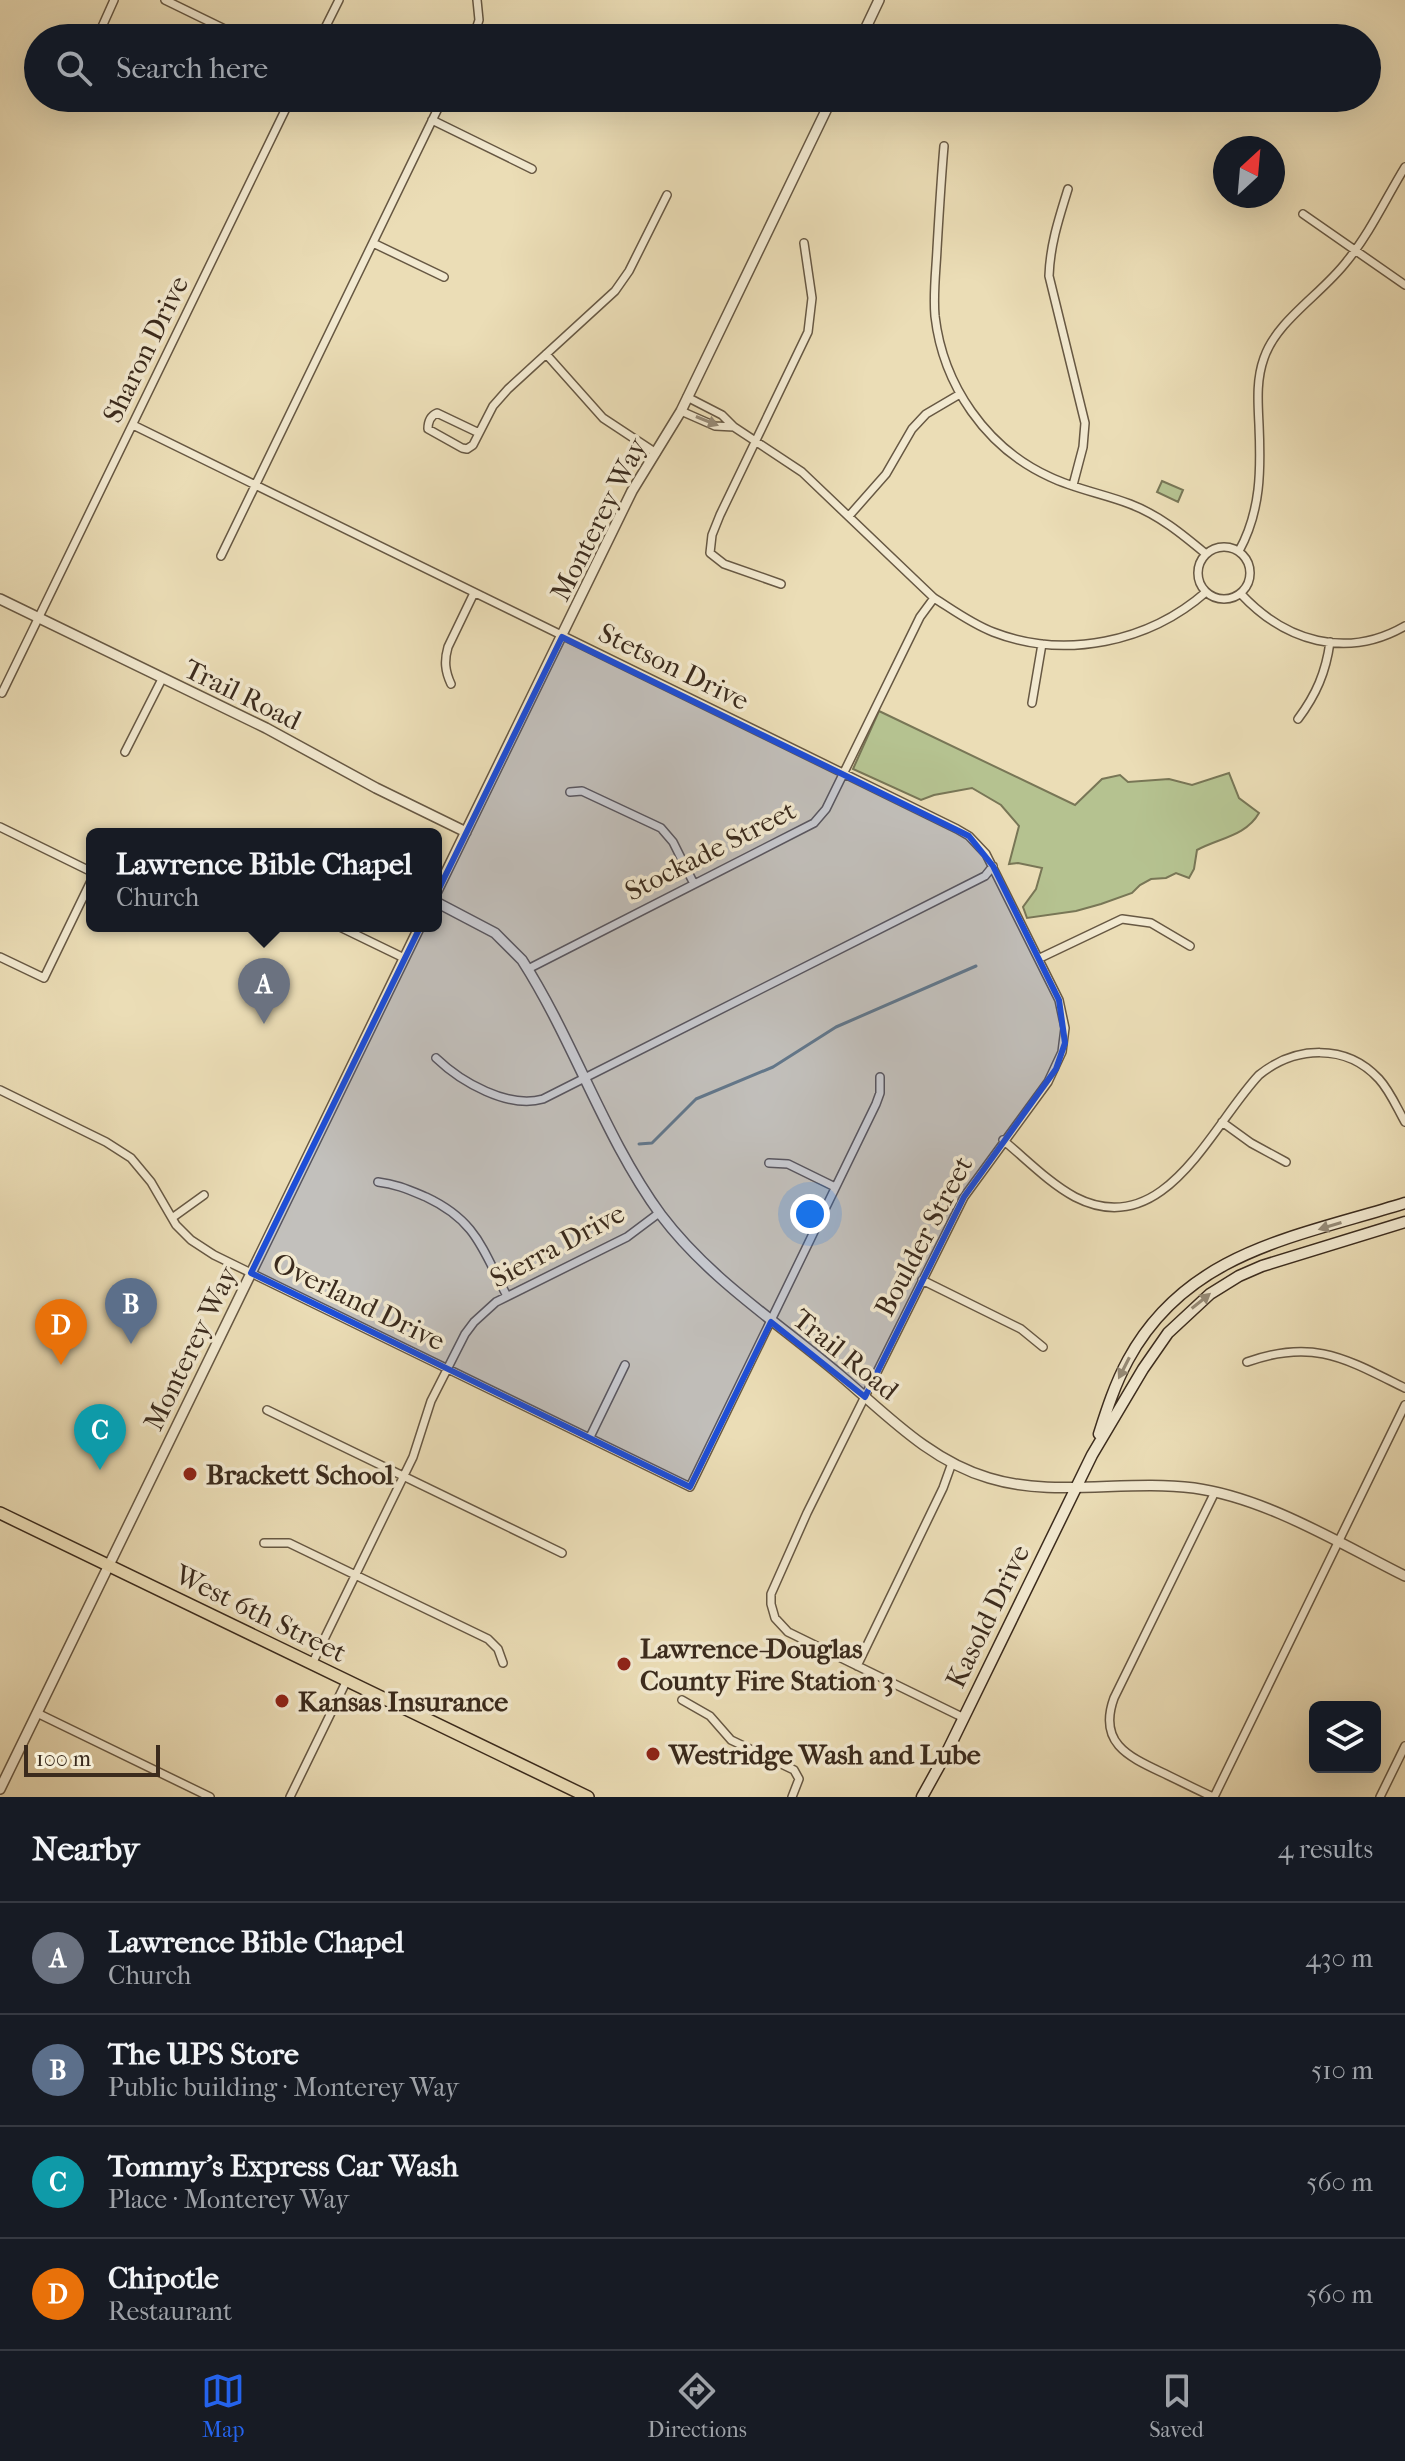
<!DOCTYPE html>
<html lang="en">
<head>
<meta charset="utf-8">
<style>
	:root { --surface:#171b24; --page:#242831; --text:#f1f3f6; --muted:#9ea1a6; --line:#363941; --accent:#2563eb }
	body { margin:0; font-family:"IM FELL French Canon",serif; background:var(--page); color:var(--text) }
	.controls { position:absolute; right:24px; bottom:24px; display:grid; overflow:hidden; border-radius:12px; box-shadow:0 8px 32px #0002 }
	.controls button { width:72px; height:72px; display:grid; place-items:center; padding:0; border:0; border-bottom:2px solid var(--line); background:var(--surface); color:var(--text); font:40px sans-serif }
	.compass { position:absolute; left:1213px; top:136px; width:72px; height:72px; border-radius:50%; background:var(--surface); box-shadow:0 8px 32px #0002; rotate:26deg }
	.scale { position:absolute; left:24px; bottom:20px; width:136px; box-sizing:border-box; padding-left:8px; border:4px solid #3b2b1d; border-top:0; font-size:22px; line-height:28px; white-space:nowrap; color:#3b2b1d; -webkit-text-stroke:6px #f2e9d0; paint-order:stroke }
	.you { position:absolute; left:810px; top:1214px; width:28px; height:28px; margin:-20px; border:6px solid #fff; border-radius:50%; background:#1a73e8; box-shadow:0 0 0 12px #1a73e833 }
	.badge { display:grid; place-items:center; width:52px; height:52px; border-radius:50%; background:var(--accent); color:#fff; font-size:26px; font-weight:700 }
	.pin { position:absolute; translate:-50% -66px; filter:drop-shadow(0 2px 4px #0008) }
	.pin::after { content:''; position:absolute; top:42px; width:28px; height:24px; background:inherit; clip-path:polygon(0 0,100% 0,50% 100%) }
	.popup { position:absolute; left:86px; top:828px; width:356px; height:104px; box-sizing:border-box; display:grid; place-content:center; border-radius:12px; background:var(--surface); filter:drop-shadow(0 2px 6px #0005); font-size:26px; white-space:nowrap; color:var(--muted) }
	.popup b { font-size:30px; color:var(--text) }
	.popup::after { content:''; position:absolute; left:50%; top:100%; margin-left:-16px; border:16px solid transparent; border-top-color:var(--surface) }
	.list { margin:0; padding:0; list-style:none }
	h2 { display:flex; justify-content:space-between; align-items:center; height:104px; margin:0; padding:0 32px; font-size:34px }
	h2 small { font-size:26px; font-weight:400; color:var(--muted) }
	.list li { display:grid; grid-template-columns:52px 1fr auto; gap:24px; align-items:center; box-sizing:border-box; height:112px; padding:0 32px; border-top:2px solid var(--line) }
	.list b { display:block; font-size:30px; white-space:nowrap }
	.list p { margin:0; font-size:26px; white-space:nowrap; color:var(--muted) }
	.list em { font-size:26px; font-style:normal; color:var(--muted) }
	.icon { flex:none; width:44px; height:44px; fill:none; stroke:currentColor; stroke-width:2; stroke-linecap:round; stroke-linejoin:round }
	.map { position:relative; flex:none; width:1405px; height:1797px; overflow:hidden }
	.search { position:absolute; background:var(--surface); box-shadow:0 8px 32px #0002; left:24px; right:24px; top:24px; height:88px; display:flex; align-items:center; gap:20px; box-sizing:border-box; padding:0 28px; border-radius:44px; color:var(--muted); font-size:30px }
	.sheet { height:552px; background:var(--surface) }
	nav { display:flex; justify-content:space-around; align-items:center; box-sizing:border-box; height:112px; border-top:2px solid var(--line); background:var(--surface); font-size:22px; color:var(--muted) }
	nav a { display:grid; justify-items:center; gap:4px }
	nav .on { color:var(--accent) }
	.map>svg:first-child { display:block }
	.green { fill:#b5c290; stroke:#787656; stroke-width:2 }
	.lines { fill:none; stroke-linecap:round; stroke-linejoin:round }
	.stream { stroke:#748178; stroke-width:3 }
	.minor-casing { stroke:#675843; stroke-width:10 }
	.tertiary-casing { stroke:#675843; stroke-width:12 }
	.secondary-casing { stroke:#3b2b1d; stroke-width:13 }
	.primary-casing { stroke:#3b2b1d; stroke-width:14 }
	.minor { stroke:#f2e9d0; stroke-width:7 }
	.tertiary { stroke:#f2e9d0; stroke-width:9 }
	.secondary { stroke:#f2e9d0; stroke-width:10 }
	.primary { stroke:#ebddb6; stroke-width:11 }
	.oneway { fill:#968a76 }
	.marked { fill:#1d4ed8; fill-opacity:0.2; stroke:#1d4ed8; stroke-width:6; stroke-linejoin:round }
	.poi-dot { fill:#8f2418; stroke:#f2e9d0; stroke-width:3 }
	.labels { text-anchor:middle; stroke-width:7; stroke-linejoin:round; paint-order:stroke }
	.street-label { font-size:28px; fill:#3b2b1d; stroke:#f2e9d0 }
	.poi-label { font-size:28px; font-weight:bold; fill:#3b2b1d; stroke:#f2e9d0; text-anchor:start }
</style>
</head>
<body>
<div class="map">
<svg width="1405" height="1797" viewBox="0 0 1405 1797">
	<rect width="100%" height="100%" fill="#ebddb6"/>
	<filter id="stains"><feTurbulence type="fractalNoise" baseFrequency=".0025" numOctaves="4"/><feColorMatrix values="0 0 0 0 .2 0 0 0 0 .09 0 0 0 0 .02 0 0 0 .5 -.17"/></filter>
	<radialGradient id="worn" r=".72"><stop offset=".6" stop-color="#630" stop-opacity="0"/><stop offset="1" stop-color="#630" stop-opacity=".3"/></radialGradient>
	<path class="green" d="M1162,481L1183,490L1178,502L1157,492Z
		M879,711L1075,805L1102,779L1120,775L1128,782L1169,779L1192,785L1229,773L1239,798L1259,813C1246,836 1219,838 1197,850L1194,869L1189,878L1176,873L1166,878L1151,879L1140,885L1132,893L1101,904L1076,911L1027,918L1023,907L1036,889L1042,868L1018,863L1009,864L1019,826L1001,805L972,788L934,795L921,800L853,769Z"/>
	<g class="lines">
		<path class="stream" d="M639,1144L652,1143L696,1099L773,1067L836,1027L976,966"/>
		<defs>
			<path id="minor" d="M165,0L243,38
				M101,29L114,0
				M320,38L339,0
				M473,38L479,20L477,0
				M432,120L532,169
				M944,146C941,180 939,215 937,249C936,271 933,294 935,316C943,385 986,448 1050,477C1075,489 1104,494 1130,504C1159,515 1182,534 1206,554
				M1068,189C1059,218 1050,245 1049,276L1085,423L1083,447L1073,485
				M1303,214L1405,285
				M373,243L444,277
				M546,354L603,418L656,453
				M687,397L722,415L734,427L802,472L934,598C953,610 972,624 993,632C1065,660 1149,642 1206,592
				M681,411L715,426L734,427
				M133,425L957,829L969,836L986,854L1059,1000L1065,1028L1062,1052L1048,1082L964,1197L807,1513L771,1594V1604L775,1618L788,1632L964,1718
				M479,433L437,413C430,416 428,422 428,429L462,448L467,449L473,445L493,406L508,389L615,291L629,271L667,195
				M849,516L886,474L912,429L926,414L960,394
				M1198 573a26 26 0 1 1 52 0a26 26 0 1 1-52 0Z
				M1239,551C1261,511 1261,470 1259,425C1258,403 1256,380 1264,358C1277,320 1322,294 1347,261C1370,233 1386,198 1405,167
				M221,556L443,98
				M781,584L724,564L710,553L712,535L720,515L808,332L812,298L804,243
				M1241,594C1285,641 1346,660 1405,626
				M451,684C445,671 444,661 448,647L474,593
				M2,693L291,98
				M1032,703L1042,644
				M1298,719C1316,695 1326,672 1330,642
				M125,752L162,679
				M570,792L582,791L661,828L673,842L694,884
				M0,827L92,872
				M338,926L404,958
				M0,957L44,978L92,879
				M1040,958L1122,919L1151,923L1190,946
				M528,969L814,823L826,809L920,617L934,598
				M436,1058C461,1082 508,1109 543,1099L985,876L993,866
				M0,1090L106,1142L131,1158L151,1182L176,1225L191,1240L214,1255L690,1487L876,1104L880,1093V1077
				M1222,1122L1251,1143L1286,1162
				M1003,1140C1026,1159 1049,1183 1075,1197C1164,1243 1211,1126 1259,1075C1295,1046 1346,1043 1379,1079C1390,1091 1397,1108 1405,1122
				M769,1163L788,1164L835,1187
				M378,1182C396,1184 409,1190 426,1197C477,1221 482,1249 507,1296
				M172,1218L204,1195
				M922,1280L1021,1329L1043,1347
				M1247,1362C1314,1338 1346,1359 1405,1388
				M267,1410L562,1553
				M590,1437L625,1365
				M264,1543H289L488,1639L498,1649L503,1663
				M312,1664L413,1457L431,1401L465,1334L474,1322L496,1302L627,1237L659,1213
				M857,1666L943,1488L952,1463
				M682,1700L710,1716L731,1740L794,1770L799,1779L792,1797
				M37,1713L210,1797
				M290,1797L347,1680
				M1213,1797C1195,1789 1178,1780 1161,1772C1127,1756 1098,1742 1114,1698L1215,1492
				M1214,1797L1405,1405
				M1380,1797L1405,1746"/>
			<path id="tertiary" d="M861,38L879,0
				M0,599L266,728L376,788L466,832
				M436,893L632,491L681,411L832,98
				M436,902L495,933L522,960C574,1041 604,1137 661,1215C710,1280 780,1324 841,1376C886,1414 930,1461 989,1478C1054,1498 1126,1479 1194,1488C1266,1498 1339,1543 1405,1576
				M0,1789L420,926"/>
			<path id="secondary" d="M1099,1434C1107,1409 1115,1384 1128,1360C1187,1251 1297,1237 1405,1203
				M922,1797L948,1750L1092,1455L1143,1369L1168,1333L1210,1294L1239,1276L1262,1266L1405,1222"/>
			<path id="primary" d="M0,1513L588,1797"/>
		</defs>
		<use href="#minor" class="minor-casing"/>
		<use href="#tertiary" class="tertiary-casing"/>
		<use href="#secondary" class="secondary-casing"/>
		<use href="#primary" class="primary-casing"/>
		<use href="#minor" class="minor"/>
		<use href="#tertiary" class="tertiary"/>
		<use href="#secondary" class="secondary"/>
		<use href="#primary" class="primary"/>
	</g>
	<defs><path id="oneway-solid" d="M-6-.8H1V-3.2L6.5 0L1 3.2V.8H-6Z" transform="scale(2)"/></defs>
	<g class="oneway">
		<use href="#oneway-solid" transform="translate(707 421) rotate(22)"/>
		<use href="#oneway-solid" transform="translate(1330 1226) rotate(163)"/>
		<use href="#oneway-solid" transform="translate(1201 1301) rotate(-39)"/>
		<use href="#oneway-solid" transform="translate(1124 1368) rotate(117)"/>
	</g>
	<path class="marked" d="M562,637L969,836L993,866L1059,1000L1065,1043L1056,1069L964,1197L865,1397L771,1322L690,1487L251,1273Z"/>
	<g class="poi-dot">
		<circle cx="190" cy="1474" r="8"/>
		<circle cx="624" cy="1664" r="8"/>
		<circle cx="282" cy="1701" r="8"/>
		<circle cx="653" cy="1754" r="8"/>
	</g>
	<g class="labels">
		<g class="street-label">
			<text transform="translate(145 349) rotate(-64)" y="10">Sharon Drive</text>
			<text transform="translate(598 519) rotate(-63)" y="10">Monterey Way</text>
			<text transform="translate(674 666) rotate(26)" y="10">Stetson Drive</text>
			<text transform="translate(243 694) rotate(26)" y="10">Trail Road</text>
			<text transform="translate(710 850) rotate(-27)" y="10">Stockade Street</text>
			<text transform="translate(923 1236) rotate(-62)" y="10">Boulder Street</text>
			<text transform="translate(557 1245) rotate(-28)" y="10">Sierra Drive</text>
			<text transform="translate(359 1301) rotate(26)" y="10">Overland Drive</text>
			<text transform="translate(190 1348) rotate(-64)" y="10">Monterey Way</text>
			<text transform="translate(846 1354) rotate(39)" y="10">Trail Road</text>
			<text transform="translate(261 1613) rotate(26)" y="10">West 6th Street</text>
			<text transform="translate(987 1616) rotate(-64)" y="10">Kasold Drive</text>
		</g>
		<g class="poi-label">
			<text x="206" y="1484">Brackett School</text>
			<text x="640" y="1658">Lawrence-Douglas<tspan x="640" dy="32">County Fire Station 3</tspan></text>
			<text x="298" y="1711">Kansas Insurance</text>
			<text x="669" y="1764">Westridge Wash and Lube</text>
		</g>
	</g>
	<rect width="100%" height="100%" filter="url(#stains)"/>
	<rect width="100%" height="100%" fill="url(#worn)"/>
</svg>
<div class="controls">
<button><svg class="icon" aria-label="layers" viewBox="0 0 24 24"><path d="M12 4l9 5-9 5-9-5zM3 14l9 5 9-5"/></svg></button>
</div>
<svg class="compass" viewBox="-18 -18 36 36"><path d="M0-13l5 13h-10z" fill="#e53935"/><path d="M0 13l5-13h-10z" fill="#9ea1a6"/></svg>
<div class="scale">100 m</div>
<div class="you"></div>
<div class="pin badge" style="left:264px;top:1024px;background:#6b7280">A</div>
<div class="popup"><b>Lawrence Bible Chapel</b>Church</div>
<div class="pin badge" style="left:131px;top:1344px;background:#5c6f8a">B</div>
<div class="pin badge" style="left:100px;top:1470px;background:#0f9aa8">C</div>
<div class="pin badge" style="left:61px;top:1365px;background:#e8710a">D</div>
<div class="search"><svg class="icon" aria-label="search" viewBox="0 0 24 24"><circle cx="10" cy="10" r="6"/><path d="M15 15l6 6"/></svg>Search here</div>
</div>
<section class="sheet">
<h2>Nearby<small>4 results</small></h2>
<ul class="list">
<li><span class="badge" style="background:#6b7280">A</span><div><b>Lawrence Bible Chapel</b><p>Church</p></div><em>430 m</em></li>
<li><span class="badge" style="background:#5c6f8a">B</span><div><b>The UPS Store</b><p>Public building · Monterey Way</p></div><em>510 m</em></li>
<li><span class="badge" style="background:#0f9aa8">C</span><div><b>Tommy's Express Car Wash</b><p>Place · Monterey Way</p></div><em>560 m</em></li>
<li><span class="badge" style="background:#e8710a">D</span><div><b>Chipotle</b><p>Restaurant</p></div><em>560 m</em></li>
</ul>
</section>
<nav>
<a class="on"><svg class="icon" aria-label="map" viewBox="0 0 24 24"><path d="M3 6l6-2 6 2 6-2v14l-6 2-6-2-6 2zM9 4v14M15 6v14"/></svg>Map</a>
<a><svg class="icon" aria-label="directions" viewBox="0 0 24 24"><path d="M12 3l9 9-9 9-9-9zM9 14v-3h6M13 9l2 2-2 2"/></svg>Directions</a>
<a><svg class="icon" aria-label="saved" viewBox="0 0 24 24"><path d="M7 4h10v16l-5-4-5 4z"/></svg>Saved</a>
</nav>
</body>
</html>
